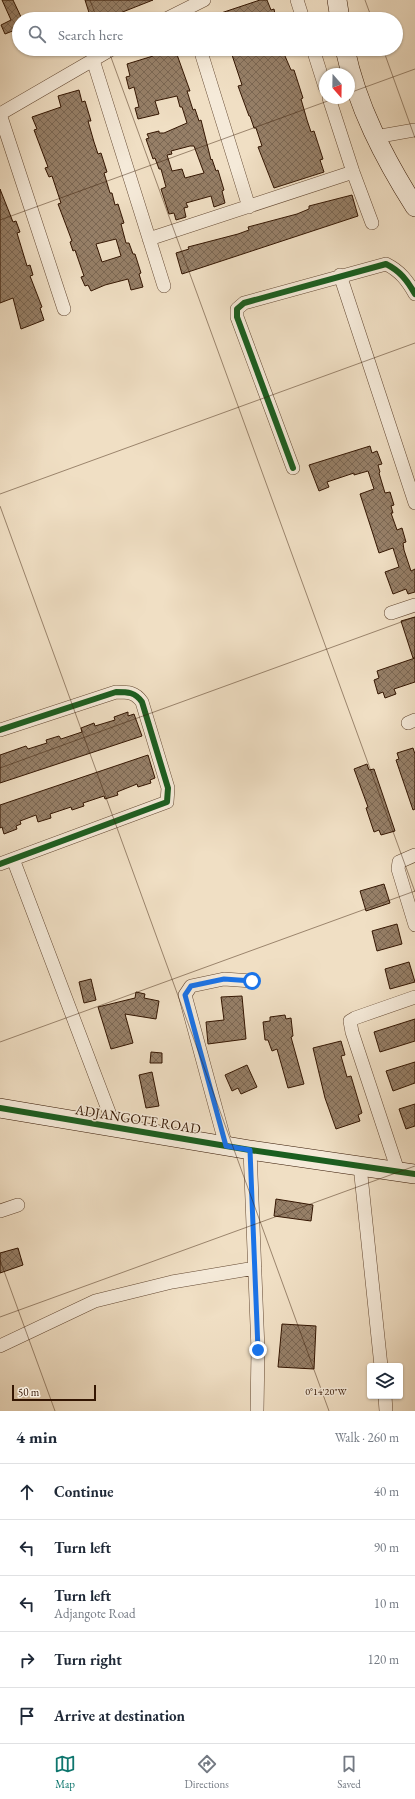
<!DOCTYPE html>
<html lang="en">
<head>
<meta charset="utf-8">
<style>
	:root { --surface:#fff; --page:#f2f2f3; --text:#1f2937; --muted:#747a83; --line:#e0e1e3; --accent:#0f766e }
	body { margin:0; font-family:"EB Garamond",serif; background:var(--page); color:var(--text) }
	.controls { position:absolute; right:12px; bottom:12px; display:grid; overflow:hidden; border-radius:4px; box-shadow:0 1px 3px #0004 }
	.controls button { width:36px; height:36px; display:grid; place-items:center; padding:0; border:0; border-bottom:1px solid var(--line); background:var(--surface); color:var(--text); font:20px sans-serif }
	.compass { position:absolute; left:319px; top:68px; width:36px; height:36px; border-radius:50%; background:var(--surface); box-shadow:0 1px 3px #0004; rotate:160deg }
	.scale { position:absolute; left:12px; bottom:10px; width:84px; box-sizing:border-box; padding-left:4px; border:2px solid #341602; border-top:0; font-size:11px; line-height:14px; white-space:nowrap; color:#341602; -webkit-text-stroke:3px #f5ead9; paint-order:stroke }
	.stop { position:absolute; width:12px; height:12px; margin:-9px; border:3px solid #1a73e8; border-radius:50%; background:#fff }
	.stop.end { background:#1a73e8; border-color:#fff; box-shadow:0 1px 4px #0008 }
	.list { margin:0; padding:0; list-style:none }
	h2 { display:flex; justify-content:space-between; align-items:center; height:52px; margin:0; padding:0 16px; font-size:17px }
	h2 small { font-size:13px; font-weight:400; color:var(--muted) }
	.list li { display:grid; grid-template-columns:26px 1fr auto; gap:12px; align-items:center; box-sizing:border-box; height:56px; padding:0 16px; border-top:1px solid var(--line) }
	.list b { display:block; font-size:15px; white-space:nowrap }
	.list p { margin:0; font-size:13px; white-space:nowrap; color:var(--muted) }
	.list em { font-size:13px; font-style:normal; color:var(--muted) }
	.icon { flex:none; width:22px; height:22px; fill:none; stroke:currentColor; stroke-width:2; stroke-linecap:round; stroke-linejoin:round }
	.map { position:relative; flex:none; width:415px; height:1411px; overflow:hidden }
	.search { position:absolute; background:var(--surface); box-shadow:0 1px 3px #0004; left:12px; right:12px; top:12px; height:44px; display:flex; align-items:center; gap:10px; box-sizing:border-box; padding:0 14px; border-radius:22px; color:var(--muted); font-size:15px }
	.sheet { height:332px; background:var(--surface) }
	nav { display:flex; justify-content:space-around; align-items:center; box-sizing:border-box; height:56px; border-top:1px solid var(--line); background:var(--surface); font-size:11px; color:var(--muted) }
	nav a { display:grid; justify-items:center; gap:2px }
	nav .on { color:var(--accent) }
	.map>svg:first-child { display:block }
	.building { fill:url(#building-cross-hatch); stroke:#341602; fill-rule:evenodd }
	.lines { fill:none; stroke-linecap:round; stroke-linejoin:round }
	.street-casing { stroke:#634832; stroke-width:14 }
	.secondary-casing { stroke:#341602; stroke-width:20 }
	.street { stroke:#f5ead9; stroke-width:13 }
	.secondary { stroke:#f5ead9; stroke-width:19 }
	.cycleway-casing { stroke:#f5ead9; stroke-width:8 }
	.cycleway { stroke:#1b5e20; stroke-width:6 }
	.route { stroke:#1a73e8; stroke-width:5 }
	.ticks { fill:none; stroke:#341602; stroke-width:1; stroke-opacity:0.45 }
	.labels { text-anchor:middle; stroke-width:3; stroke-linejoin:round; paint-order:stroke }
	.street-label { font-size:14px; fill:#341602; stroke:#f5ead9 }
	.ticks-label { font-size:10px; text-anchor:middle; fill:#341602; stroke:#f5ead9; stroke-width:3; stroke-linejoin:round; paint-order:stroke }
</style>
</head>
<body>
<div class="map">
<svg width="415" height="1411" viewBox="0 0 415 1411">
	<defs>
		<pattern id="building-cross-hatch" width="8" height="8" patternUnits="userSpaceOnUse"><rect width="8" height="8" fill="#967f67"/><path d="M0 0l8 8M0 8l8-8" fill="none" stroke="#7b6753"/></pattern>
	</defs>
	<rect width="100%" height="100%" fill="#f0dfc4"/>
	<filter id="stains"><feTurbulence type="fractalNoise" baseFrequency=".005" numOctaves="4"/><feColorMatrix values="0 0 0 0 .2 0 0 0 0 .09 0 0 0 0 .02 0 0 0 .5 -.17"/></filter>
	<radialGradient id="worn" r=".72"><stop offset=".6" stop-color="#630" stop-opacity="0"/><stop offset="1" stop-color="#630" stop-opacity=".3"/></radialGradient>
	<path class="building" d="M2,0H13L22,19H19V38L15,30L5,34L1,25L11,20Z
		M85,0H153L115,15L116,19H91Z
		M260,0H267L271,10L274,9L276,19H209V17Z
		M151,49H175L190,91H187L193,110L195,109L199,121L201,120L211,160L212,159L216,171L218,170L224,190L222,191L225,203L214,207L211,196L186,203L188,207L184,208L186,217L176,220L174,213L169,214L161,189L166,187L161,169H159L155,158L153,159L146,139L149,138L147,134L159,131V133H164L187,123L182,107H180L177,96L155,101L159,114L138,119L135,108L139,107L134,87L129,89L126,77L130,76L127,64L153,56ZM190,146H194L204,173L185,178L182,169L172,171L167,155L172,154L171,151Z
		M230,49H282L291,70H294L303,98L301,99L307,120L311,132L314,131L323,159L320,160L324,172L274,188L258,147L262,146L256,128H254L250,116H249L238,86L242,85Z
		M79,90L82,102L85,101L91,121H88L94,142L98,154L101,153L107,172L104,173L110,193H112L115,205L118,204L124,223L121,224L126,243H129L133,254H135L141,273L139,274L143,287L131,290L128,279L105,285L91,291L88,285L85,286L81,277L84,276L75,250L73,251L70,242L72,241L58,204L61,203L52,176L49,177L45,168L48,167L34,130L37,129L32,117L61,107L58,96ZM116,239L121,256L102,262L96,244Z
		M0,189L13,222L16,221L20,232L17,233L27,266L30,265L33,275L30,276L42,307L40,308L44,320L21,329L13,298L0,303Z
		M352,195L358,216L182,274L176,253L189,249L188,247L238,234L249,230L248,227L297,214L309,209V206Z
		M370,446L372,453L377,451L382,464L378,465L380,472L379,473L385,493L390,492L394,505L391,506L393,513H391L397,530L402,528L406,542L403,543L404,550L411,571L415,569V592L408,594L406,589L393,594L385,572L399,567L393,548L379,553L372,531L360,494L374,489L368,471L354,475V473L327,482L329,487L319,491L309,465Z
		M415,617V657L413,658L401,621Z
		M415,658V682L394,689L396,694L385,698L383,692L378,694L374,680L379,678L377,671Z
		M128,712V716L134,714L142,736L0,783V755L26,746L28,749L47,743L46,740L59,736L61,739L82,732L81,728L94,723L95,726L115,720L114,717Z
		M413,748L415,754V809L413,810L396,760L399,759L397,753Z
		M148,755L155,778L150,780L151,783L138,787L137,784L117,792L118,795L105,799L104,796L83,803L84,806L72,810L71,807L50,814L51,818L38,822L36,815L20,821L21,824L16,826L17,829L4,834L2,827L0,828V805Z
		M367,764L369,770L374,769L395,831L381,835L379,830L374,832L366,808L368,807L354,769Z
		M384,884L390,903L366,911L360,891Z
		M397,924L402,944L377,951L372,931Z
		M409,962L415,982L390,989L385,969Z
		M91,979L96,1000L84,1003L79,982Z
		M136,992L145,994L144,998L159,1001L156,1019L125,1014L133,1043L111,1049L98,1007L135,998Z
		M242,996L246,1039L208,1044L206,1022L224,1020L221,997Z
		M285,1015L286,1019L291,1018L293,1036L291,1037L304,1084L288,1088L277,1049L272,1051L268,1040H265L263,1022L270,1021V1017Z
		M415,1019V1041L380,1052L374,1032Z
		M341,1041L345,1055L341,1056L347,1077L351,1076L362,1113L358,1115L360,1121L336,1129L325,1098L313,1048Z
		M151,1052L162,1053V1063H150Z
		M415,1062V1083L393,1091L386,1071Z
		M247,1065L257,1087L241,1094L238,1088L232,1091L225,1075Z
		M152,1072L159,1106L146,1108L139,1075Z
		M415,1104V1126L406,1129L399,1109Z
		M276,1199L313,1205L311,1221L274,1216Z
		M18,1248L23,1265L0,1273V1253Z
		M282,1324L316,1326L314,1369L278,1367Z"/>
	<g class="lines">
		<defs>
			<path id="street" d="M297,0L303,19
				M166,19L204,0
				M200,49L249,207
				M313,49L325,87
				M93,60L164,286
				M329,98L353,172L372,223
				M0,114L64,309
				M0,114L112,49
				M375,137L415,130
				M149,239L353,172
				M340,275L415,503
				M293,468L237,317V309L244,303L386,264C400,271 407,280 415,294
				M391,613L415,605
				M408,723L415,720
				M0,730L116,692C128,692 135,692 142,702L168,788L167,802L0,864
				M415,855L399,862L398,869L415,925
				M13,859L115,1128
				M226,1146L185,995L191,986L224,979L252,981
				M250,1150L258,1350L257,1411
				M360,1166L381,1366
				M398,1171L352,1032L350,1021L355,1018L415,997
				M0,1211L18,1205
				M0,1346L95,1301L172,1282L255,1268
				M385,1396L386,1411"/>
			<path id="secondary" d="M337,0L340,19
				M345,49C357,106 384,158 415,207
				M0,1108L250,1150L415,1174"/>
		</defs>
		<use href="#street" class="street-casing"/>
		<use href="#secondary" class="secondary-casing"/>
		<use href="#street" class="street"/>
		<use href="#secondary" class="secondary"/>
		<defs>
			<path id="cycleway" d="M293,468L237,317V309L244,303L386,264C400,271 407,280 415,294
				M0,730L116,692C128,692 135,692 142,702L168,788L167,802L0,864
				M0,1108L250,1150L415,1174"/>
		</defs>
		<use href="#cycleway" class="cycleway-casing"/>
		<use href="#cycleway" class="cycleway"/>
	</g>
	<g class="lines">
		<path class="route" d="M252,981L224,979L191,986L185,995L226,1146L250,1150L258,1350"/>
	</g>
	<path class="ticks" d="M90,0L97,19M365,0L372,19M108,49L415,892M383,49L415,138M349,93L415,69M0,220L336,98M0,494L415,343M0,506L329,1411M0,768L415,617M0,1042L415,891M0,1260L55,1411M0,1317L415,1166"/>
	<g class="labels">
		<g class="street-label">
			<text transform="translate(138 1119) rotate(9)" y="5">ADJANGOTE ROAD</text>
		</g>
	</g>
	<g class="ticks-label">
		<text x="326" y="1395">0°14'20"W</text>
	</g>
	<rect width="100%" height="100%" filter="url(#stains)"/>
	<rect width="100%" height="100%" fill="url(#worn)"/>
</svg>
<div class="controls">
<button><svg class="icon" aria-label="layers" viewBox="0 0 24 24"><path d="M12 4l9 5-9 5-9-5zM3 14l9 5 9-5"/></svg></button>
</div>
<svg class="compass" viewBox="-18 -18 36 36"><path d="M0-13l5 13h-10z" fill="#e53935"/><path d="M0 13l5-13h-10z" fill="#747a83"/></svg>
<div class="scale">50 m</div>
<div class="stop" style="left:252px;top:981px"></div>
<div class="stop end" style="left:258px;top:1350px"></div>
<div class="search"><svg class="icon" aria-label="search" viewBox="0 0 24 24"><circle cx="10" cy="10" r="6"/><path d="M15 15l6 6"/></svg>Search here</div>
</div>
<section class="sheet">
<h2>4 min<small>Walk · 260 m</small></h2>
<ul class="list">
<li><svg class="icon" aria-label="ahead" viewBox="0 0 24 24"><path d="M12 20V5M6 11l6-6 6 6"/></svg><div><b>Continue</b></div><em>40 m</em></li>
<li><svg class="icon" aria-label="left" viewBox="0 0 24 24"><path d="M17 20v-9H6M10 6l-5 5 5 5"/></svg><div><b>Turn left</b></div><em>90 m</em></li>
<li><svg class="icon" aria-label="left" viewBox="0 0 24 24"><path d="M17 20v-9H6M10 6l-5 5 5 5"/></svg><div><b>Turn left</b><p>Adjangote Road</p></div><em>10 m</em></li>
<li><svg class="icon" aria-label="right" viewBox="0 0 24 24"><path d="M7 20v-9h11M14 6l5 5-5 5"/></svg><div><b>Turn right</b></div><em>120 m</em></li>
<li><svg class="icon" aria-label="arrive" viewBox="0 0 24 24"><path d="M6 21V4h12l-3 4 3 4H6"/></svg><div><b>Arrive at destination</b></div></li>
</ul>
</section>
<nav>
<a class="on"><svg class="icon" aria-label="map" viewBox="0 0 24 24"><path d="M3 6l6-2 6 2 6-2v14l-6 2-6-2-6 2zM9 4v14M15 6v14"/></svg>Map</a>
<a><svg class="icon" aria-label="directions" viewBox="0 0 24 24"><path d="M12 3l9 9-9 9-9-9zM9 14v-3h6M13 9l2 2-2 2"/></svg>Directions</a>
<a><svg class="icon" aria-label="saved" viewBox="0 0 24 24"><path d="M7 4h10v16l-5-4-5 4z"/></svg>Saved</a>
</nav>
</body>
</html>
